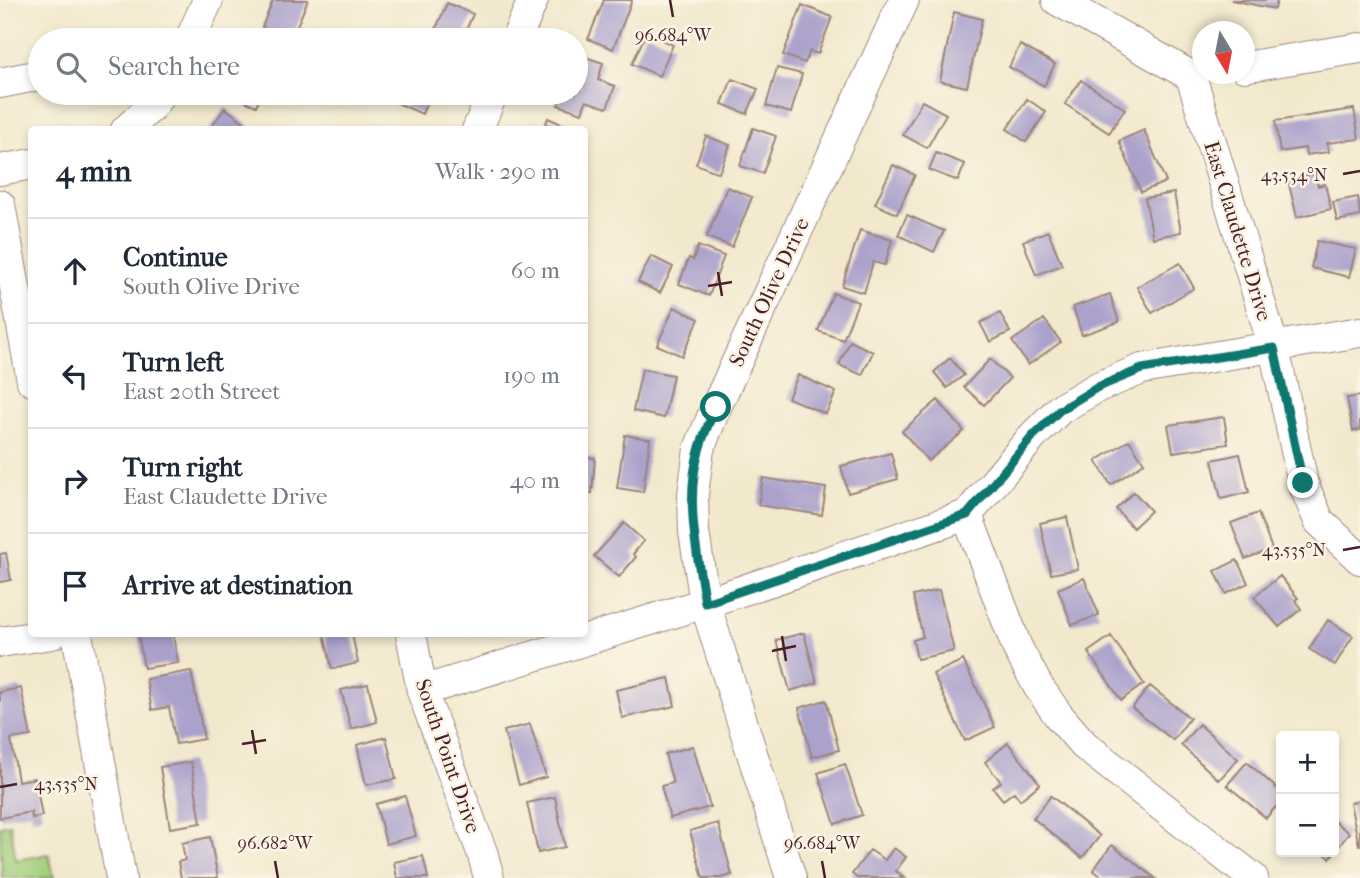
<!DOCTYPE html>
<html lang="en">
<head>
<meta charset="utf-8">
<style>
	:root { --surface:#fff; --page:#f6f6f7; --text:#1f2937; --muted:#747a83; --line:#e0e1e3 }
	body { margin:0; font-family:"IM FELL French Canon",serif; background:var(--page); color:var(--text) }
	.controls { position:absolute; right:21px; bottom:21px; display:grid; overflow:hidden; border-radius:7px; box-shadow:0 4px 10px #0003 }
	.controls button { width:63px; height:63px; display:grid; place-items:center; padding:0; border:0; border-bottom:2px solid var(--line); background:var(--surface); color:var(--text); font:35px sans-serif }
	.compass { position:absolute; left:1192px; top:21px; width:63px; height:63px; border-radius:50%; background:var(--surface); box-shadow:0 4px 10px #0003; rotate:170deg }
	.stop { position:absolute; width:21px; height:21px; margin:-16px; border:5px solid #0f766e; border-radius:50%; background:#fff }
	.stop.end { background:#0f766e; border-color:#fff; box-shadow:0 2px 7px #0008 }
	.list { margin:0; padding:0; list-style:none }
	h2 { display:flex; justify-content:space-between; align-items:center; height:91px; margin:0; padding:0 28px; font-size:30px }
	h2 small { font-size:23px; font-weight:400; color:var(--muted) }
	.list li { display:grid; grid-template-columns:46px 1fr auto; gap:21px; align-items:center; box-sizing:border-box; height:105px; padding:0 28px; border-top:2px solid var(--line) }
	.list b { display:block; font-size:26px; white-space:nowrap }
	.list p { margin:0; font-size:23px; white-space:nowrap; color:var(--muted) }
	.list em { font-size:23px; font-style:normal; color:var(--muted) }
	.icon { flex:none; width:38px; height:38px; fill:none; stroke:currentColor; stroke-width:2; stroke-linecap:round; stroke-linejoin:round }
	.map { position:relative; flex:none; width:1360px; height:878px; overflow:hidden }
	.search { position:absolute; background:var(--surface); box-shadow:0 4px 10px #0003; left:28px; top:28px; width:560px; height:77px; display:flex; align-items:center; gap:18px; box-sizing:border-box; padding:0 24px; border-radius:38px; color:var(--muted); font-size:26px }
	.panel { position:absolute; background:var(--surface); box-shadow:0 4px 10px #0003; left:28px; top:126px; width:560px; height:511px; border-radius:7px }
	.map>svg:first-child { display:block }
	.green { fill:#a0ce7c; stroke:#757654; stroke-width:2 }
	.building { fill:#aba2cc }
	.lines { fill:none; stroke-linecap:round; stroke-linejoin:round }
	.minor-casing { stroke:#9e847c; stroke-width:32 }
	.minor { stroke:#fff; stroke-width:30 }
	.route { stroke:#0f766e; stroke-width:9 }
	.ticks { fill:none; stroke:#4a1f2b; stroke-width:2.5 }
	.labels { text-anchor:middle; stroke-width:5; stroke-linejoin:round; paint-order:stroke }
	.street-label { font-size:21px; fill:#4a1f2b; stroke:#fcf5e5 }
	.ticks-label { font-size:18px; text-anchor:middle; fill:#4a1f2b; stroke:#fcf5e5; stroke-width:5; stroke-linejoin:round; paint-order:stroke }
</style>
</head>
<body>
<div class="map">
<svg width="1360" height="878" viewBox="0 0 1360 878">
	<rect width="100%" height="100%" fill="#fcf5e5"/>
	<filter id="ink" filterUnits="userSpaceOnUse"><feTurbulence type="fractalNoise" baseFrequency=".0143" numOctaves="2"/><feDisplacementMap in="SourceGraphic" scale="14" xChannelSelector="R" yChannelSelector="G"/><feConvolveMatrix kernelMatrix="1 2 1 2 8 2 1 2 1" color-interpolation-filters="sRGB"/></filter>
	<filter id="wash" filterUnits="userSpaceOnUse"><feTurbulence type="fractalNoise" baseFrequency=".00686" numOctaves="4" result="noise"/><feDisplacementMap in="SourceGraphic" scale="28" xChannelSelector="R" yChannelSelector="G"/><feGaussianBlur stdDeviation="1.57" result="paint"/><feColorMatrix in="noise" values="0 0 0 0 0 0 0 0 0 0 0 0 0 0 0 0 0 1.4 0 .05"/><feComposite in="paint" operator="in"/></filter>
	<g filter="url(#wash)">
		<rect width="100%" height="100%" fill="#f2e9cd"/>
		<path class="green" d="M10,824L16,860L49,854L54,878H2L0,826Z"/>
		<g id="blocks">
			<path class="building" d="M273,0H308L291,40L262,27Z
				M604,0H632L613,49L588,39Z
				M1231,0H1277L1275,9Z
				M447,3L473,14L462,40H431Z
				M802,5L832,17L818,54L810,51L805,63L783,55Z
				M954,12L982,19L967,87L940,81Z
				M646,33L673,45L659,76L632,64Z
				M1020,45L1055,64L1044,86L1009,67Z
				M576,54L603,63L598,80L615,86L607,108L586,101L582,113L558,105L562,93H576Z
				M777,68L802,74L791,113L766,106Z
				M732,79L758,89L747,114L722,104Z
				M1081,80L1125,109L1109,133L1065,104Z
				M231,93H262L256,106L230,95Z
				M399,93H431L422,114L395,102Z
				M1027,99L1046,112L1026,142L1007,129Z
				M922,101L946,114L927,148L903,135Z
				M225,108L248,125L244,130H209Z
				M1354,109L1359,139L1327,143L1329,152L1306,155L1305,148L1280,152L1275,121Z
				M548,118L575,130H543Z
				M753,128L776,136L763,173L740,166Z
				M1144,130L1166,182L1141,192L1119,141Z
				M706,136L730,145L719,173L696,164Z
				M936,153L965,164L958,181L929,170Z
				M893,165L915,175L897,214L875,204Z
				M1315,174L1318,186L1325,184L1331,209L1297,217L1288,180Z
				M727,187L752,197L732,247L707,237Z
				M1174,193L1181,232L1153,238L1145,198Z
				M1358,197L1360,216L1337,221L1333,202Z
				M907,215L944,231L934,252L898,235Z
				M860,230L892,240L885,265L873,262L864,293L842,286Z
				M1048,231L1062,265L1036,275L1023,241Z
				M1317,241L1356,249L1349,277L1311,268Z
				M698,246L724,256L709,296L679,284L689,258L693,260Z
				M651,256L673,267L660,293L638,282Z
				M1180,263L1194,288L1152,313L1137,287Z
				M833,293L858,302L843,340L818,331Z
				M1110,294L1119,322L1082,335L1073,307Z
				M674,307L699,319L682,356L657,345Z
				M1000,313L1010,332L990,342L980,323Z
				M1044,319L1061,342L1028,365L1012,341Z
				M850,341L873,352L862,375L839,365Z
				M950,358L964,375L947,388L934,372Z
				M990,359L1010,378L984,405L964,387Z
				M642,369L673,375L664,418L633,411Z
				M798,375L836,392L826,414L788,398Z
				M1360,396V430L1353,431L1347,398Z
				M938,400L964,431L928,461L902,431Z
				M1224,417L1228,444L1173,452L1168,425Z
				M625,435L650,439L643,492L617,488Z
				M1129,440L1144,463L1111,485L1096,461Z
				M891,453L898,479L848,493L841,466Z
				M1240,454L1249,492L1221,499L1212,460Z
				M584,457L595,458L592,493H584Z
				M763,478L826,488L822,515L758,505Z
				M1134,492L1151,511L1133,528L1116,509Z
				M1258,513L1272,549L1245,559L1231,523Z
				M1067,517L1078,569L1051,574L1040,523Z
				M624,523L644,541L633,554L636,557L619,577L594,556Z
				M6,553L11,580L0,582V554Z
				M1237,560L1248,583L1226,594L1215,571Z
				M1280,576L1298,598L1295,600L1301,609L1279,627L1254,597Z
				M1084,578L1099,615L1072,625L1058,589Z
				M939,590L954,651L917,659L913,640L923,637L913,596Z
				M1328,620L1353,636L1335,665L1309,649Z
				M804,633L817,683L790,691L776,640Z
				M138,634H173L178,663L144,668Z
				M324,634H352L358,663L332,669Z
				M1111,636L1144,684L1121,700L1088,652Z
				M963,660L995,727L965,741L933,674Z
				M191,671L204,739L176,744L169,707L152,710L146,679Z
				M669,678L675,706L622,718L616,690Z
				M368,684L377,722L351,729L341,690Z
				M1150,686L1190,718L1173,740L1132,708Z
				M21,688L31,736L11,739L18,781L35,778L42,816L32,818L31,812L0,818V692Z
				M826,700L839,750L812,757L799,708Z
				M530,724L546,777L519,785L504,731Z
				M1199,724L1238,759L1219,780L1181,745Z
				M386,737L396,779L366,785L357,745Z
				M1008,743L1040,784L1020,800L1014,792L1003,800L993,788L1001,782L985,762Z
				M693,746L710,807L670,818L661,786L673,783L665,754Z
				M191,762L201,823L170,828L160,767Z
				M1247,762L1281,792V801L1266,818L1227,785Z
				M845,764L862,815L835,824L818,773Z
				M405,796L416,836L386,844L376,804Z
				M1051,796L1100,836L1082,858L1033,818Z
				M555,797L565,847L538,853L527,803Z
				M1360,800V845H1359L1350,803Z
				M1334,821L1349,833L1330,858L1322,852H1334Z
				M718,823L732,875L721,878H703L690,831Z
				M210,837L218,878H181L178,862L185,860L182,843Z
				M1112,845L1155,878H1104L1093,870Z
				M894,848L906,857L896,871L905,878H857L852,874L870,850L885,860Z
				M423,856L428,878H397L394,862Z"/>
		</g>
	</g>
	<g filter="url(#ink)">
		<use href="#blocks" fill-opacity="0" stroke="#9e847c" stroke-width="2"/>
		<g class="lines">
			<defs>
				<path id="minor" d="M1057,0L1191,76L1274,348L1303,483L1319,521L1360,559
					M190,40L208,0
					M516,40L533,0
					M1244,67L1360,48
					M0,83L40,75
					M126,130L152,106L161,93
					M477,130L493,93
					M0,170L32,164
					M0,205L32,381
					M967,515L1017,647L1038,686L1058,715L1084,745L1253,878
					M77,634L121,878
					M411,634L422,691L483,855L489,878
					M0,642L52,634
					M422,691L705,603L967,515L1033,436L1060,409L1098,387L1142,369L1360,332
					M791,878L705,603L694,532L693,494L699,449L716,407L904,0"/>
			</defs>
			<use href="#minor" class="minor-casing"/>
			<use href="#minor" class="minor"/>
		</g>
	</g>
	<g class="lines" filter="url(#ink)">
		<path class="route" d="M716,407C710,420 704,434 700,447C684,497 697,553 705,603L967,515L1033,436L1060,410L1098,387L1142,369L1274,348L1303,483"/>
	</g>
	<path class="ticks" d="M670,0L673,17M1343,174L1360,171M718,272L722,296M708,286L732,282M1343,550L1360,547M782,636L786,661M772,651L796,646M252,730L256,754M242,744L266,740M0,787L17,784M275,861L278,878M822,861L825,878"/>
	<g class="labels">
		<g class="street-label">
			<text transform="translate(1238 231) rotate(73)" y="7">East Claudette Drive</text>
			<text transform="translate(769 292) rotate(-65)" y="7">South Olive Drive</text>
			<text transform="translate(448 756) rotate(71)" y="7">South Point Drive</text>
		</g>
	</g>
	<g class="ticks-label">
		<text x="673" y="41">96.684°W</text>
		<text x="1294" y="181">43.534°N</text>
		<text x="1294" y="556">43.535°N</text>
		<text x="66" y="790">43.535°N</text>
		<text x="275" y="849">96.682°W</text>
		<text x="822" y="849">96.684°W</text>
	</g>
</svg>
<div class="controls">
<button>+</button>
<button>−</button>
</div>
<svg class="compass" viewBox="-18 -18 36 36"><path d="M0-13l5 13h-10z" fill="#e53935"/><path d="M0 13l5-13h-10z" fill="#747a83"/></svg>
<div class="stop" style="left:716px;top:407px"></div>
<div class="stop end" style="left:1303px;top:483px"></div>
<div class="search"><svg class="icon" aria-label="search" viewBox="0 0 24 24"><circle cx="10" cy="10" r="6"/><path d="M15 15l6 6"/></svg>Search here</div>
<section class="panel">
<h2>4 min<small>Walk · 290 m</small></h2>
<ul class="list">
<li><svg class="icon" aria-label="ahead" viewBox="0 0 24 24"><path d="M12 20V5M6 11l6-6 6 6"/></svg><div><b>Continue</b><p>South Olive Drive</p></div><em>60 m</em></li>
<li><svg class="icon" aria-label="left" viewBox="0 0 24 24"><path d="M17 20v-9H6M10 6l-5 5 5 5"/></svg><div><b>Turn left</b><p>East 20th Street</p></div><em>190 m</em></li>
<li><svg class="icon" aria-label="right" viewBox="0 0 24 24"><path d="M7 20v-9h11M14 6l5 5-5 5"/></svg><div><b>Turn right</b><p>East Claudette Drive</p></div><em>40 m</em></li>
<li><svg class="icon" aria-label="arrive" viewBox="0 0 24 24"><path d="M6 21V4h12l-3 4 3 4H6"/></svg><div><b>Arrive at destination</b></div></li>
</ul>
</section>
</div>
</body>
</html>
